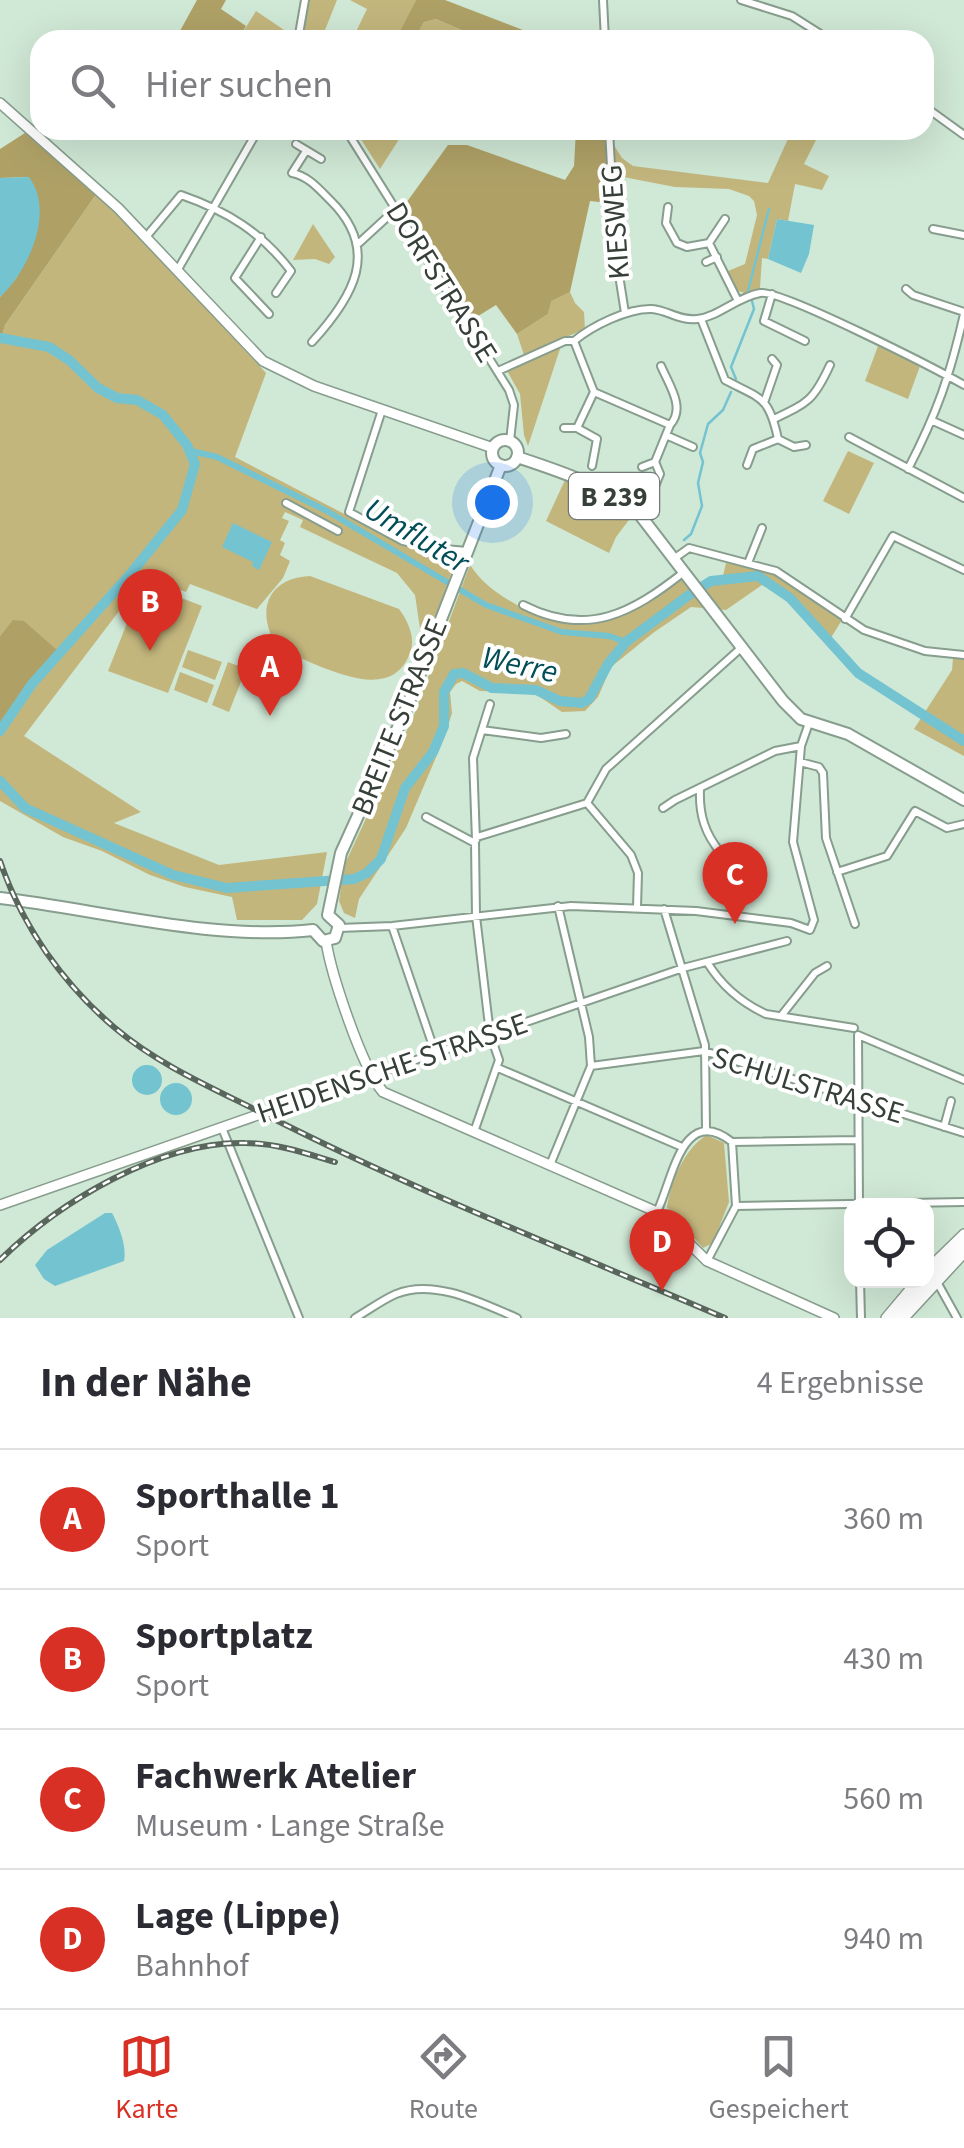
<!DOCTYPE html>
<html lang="de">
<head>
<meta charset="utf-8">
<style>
	:root { --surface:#fff; --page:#f2f2f3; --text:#2b2b33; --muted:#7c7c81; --line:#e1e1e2; --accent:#d93025 }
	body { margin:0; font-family:"Source Sans 3",sans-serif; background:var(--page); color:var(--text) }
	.controls { position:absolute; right:30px; bottom:30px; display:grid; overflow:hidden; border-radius:20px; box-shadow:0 10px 40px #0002 }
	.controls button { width:90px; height:90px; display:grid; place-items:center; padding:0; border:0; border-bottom:2px solid var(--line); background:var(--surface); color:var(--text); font:50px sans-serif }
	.you { position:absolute; left:492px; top:502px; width:35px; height:35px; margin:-25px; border:8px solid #fff; border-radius:50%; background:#1a73e8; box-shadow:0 0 0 15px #1a73e833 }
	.badge { display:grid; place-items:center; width:65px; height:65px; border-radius:50%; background:var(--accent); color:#fff; font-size:32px; font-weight:700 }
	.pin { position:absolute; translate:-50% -82px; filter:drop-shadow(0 2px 5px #0008) }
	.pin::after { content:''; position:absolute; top:52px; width:35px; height:30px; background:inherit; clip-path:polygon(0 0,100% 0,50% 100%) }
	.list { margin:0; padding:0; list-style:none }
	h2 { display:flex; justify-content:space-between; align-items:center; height:130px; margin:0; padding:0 40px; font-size:42px }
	h2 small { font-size:32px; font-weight:400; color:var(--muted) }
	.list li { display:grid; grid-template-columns:65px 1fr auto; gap:30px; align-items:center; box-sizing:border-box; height:140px; padding:0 40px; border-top:2px solid var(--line) }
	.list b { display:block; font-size:38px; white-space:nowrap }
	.list p { margin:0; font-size:32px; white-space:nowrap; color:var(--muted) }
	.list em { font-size:32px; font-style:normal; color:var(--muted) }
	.icon { flex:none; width:55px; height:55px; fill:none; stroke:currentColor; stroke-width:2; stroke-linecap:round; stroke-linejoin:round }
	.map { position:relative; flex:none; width:964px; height:1318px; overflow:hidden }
	.search { position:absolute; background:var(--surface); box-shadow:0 10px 40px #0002; left:30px; right:30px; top:30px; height:110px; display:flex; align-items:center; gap:25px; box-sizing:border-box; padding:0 35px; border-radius:30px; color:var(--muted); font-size:38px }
	.sheet { height:690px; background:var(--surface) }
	nav { display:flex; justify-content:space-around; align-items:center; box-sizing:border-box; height:140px; border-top:2px solid var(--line); background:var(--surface); font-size:28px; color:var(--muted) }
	nav a { display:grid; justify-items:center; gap:5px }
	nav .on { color:var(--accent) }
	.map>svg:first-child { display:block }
	.green { fill:#c3b67d }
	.forest { fill:#afa166 }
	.water { fill:#73c3d1 }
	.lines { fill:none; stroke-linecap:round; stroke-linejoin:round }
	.stream { stroke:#73c3d1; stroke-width:2.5 }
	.canal { stroke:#73c3d1; stroke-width:6 }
	.river { stroke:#73c3d1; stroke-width:10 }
	.street-casing { stroke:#879d8d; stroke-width:10 }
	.secondary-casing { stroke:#879d8d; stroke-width:12 }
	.primary-casing { stroke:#879d8d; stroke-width:14 }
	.street { stroke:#fff; stroke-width:6 }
	.secondary { stroke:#fff; stroke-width:9 }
	.primary { stroke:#fff; stroke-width:10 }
	.rail-casing { stroke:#58665c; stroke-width:6 }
	.rail { stroke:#fff; stroke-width:2.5; stroke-dasharray:8; stroke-linecap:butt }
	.labels { text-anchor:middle; stroke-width:8; stroke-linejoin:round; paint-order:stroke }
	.shield { fill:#fff; stroke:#727974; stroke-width:2.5 }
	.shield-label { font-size:28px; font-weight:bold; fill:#364039 }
	.street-label { font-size:30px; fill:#364039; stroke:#fff }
	.water-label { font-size:32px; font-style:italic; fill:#024e58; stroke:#fff }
</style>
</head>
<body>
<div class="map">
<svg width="964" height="1318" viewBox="0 0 964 1318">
	<rect width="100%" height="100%" fill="#d0e8d6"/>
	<path class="green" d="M309,0H337L321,40L302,38Z
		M350,0H416L395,40H352L367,9Z
		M256,11L293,36L294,40H238Z
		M436,19L478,37L477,40H414L424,22Z
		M355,130H405L380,169Z
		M792,130H821L804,164L829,176L822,190L795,184L788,221L777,219L768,259L762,258L760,288L745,293L735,290L728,271L745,264L757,215L754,201L749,196L729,189L675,187L613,175L612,142L622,158L633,166L768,183Z
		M97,193L143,239L266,373L235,457L402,544L456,559L426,644L422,642L415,595L397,573L300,527L303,520L285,512L282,518L289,521L280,540L285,543L280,555L290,561L283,578L257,609L190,584L186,592L145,577L24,736L141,812L114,823L219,865L327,852L317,904L302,920H237L232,897L185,887L150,875L102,851L63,837L0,801V729L58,651L13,621L0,636V343L5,325Z
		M313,224L335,257L329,264L315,259L293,260Z
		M570,292L575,303L584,312L585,329L524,355L517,334L548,314L550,301Z
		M561,346L528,446L524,435L520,394L506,369Z
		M878,346L920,366L908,399L865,381Z
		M848,451L874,463L849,514L823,501Z
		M565,480L606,498L632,516L616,537L609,553L546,521Z
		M726,563L768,570L842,620L829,641L790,599L762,585L726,610L691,607L653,633L611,667L598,697L585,711L562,712L534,693L480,691L462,681L456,684L450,692L452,713L445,736L406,828L359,899L355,918L344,913L339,901L344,866L414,715L470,565C484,585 496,593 517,605C583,643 624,621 681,579L693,595L711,581L722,580Z
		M310,576L399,609C408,621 416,638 410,653C390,708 317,663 279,649C255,615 265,578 310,576Z
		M143,583L202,606L168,693L108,671Z
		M188,650L222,662L215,680L182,667Z
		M953,658L964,659V756L914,729L952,670Z
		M228,662L246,669L229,712L212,705Z
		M180,672L214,685L207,703L174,690Z
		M707,1135L724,1143L729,1202L713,1243L703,1248L667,1207C671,1181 684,1149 707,1135Z"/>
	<path class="forest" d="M197,0H226L221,9L246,26L238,40H175Z
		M416,0H445L549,40H485L436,19L424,22L414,40H395Z
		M576,130H605L609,203L590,201L570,292L551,301L548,314L517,334L496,305L470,321L401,210L448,145H467L565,180L574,166Z
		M25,133L97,193L5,325L0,343V297L17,277L29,177L0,178V149Z
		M13,620L24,621L58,651L0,729V636Z"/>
	<path class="water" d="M29,177C55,212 29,270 0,297V178Z
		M777,219L814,225L809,254L801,273L768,259Z
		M233,523L272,542L259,570L252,566L253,562L222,547Z
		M132 1080a15 15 0 1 1 30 0a15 15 0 1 1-30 0Z
		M160 1099a16 16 0 1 1 32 0a16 16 0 1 1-32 0Z
		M105,1213H112C119,1226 127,1246 124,1261L55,1286L44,1279L35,1265L47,1250Z"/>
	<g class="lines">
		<path class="stream" d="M748,291L769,209
			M736,379L731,367L754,309L752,301
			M684,540L691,534L702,506L698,483L703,462L700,453L708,424L723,410L731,392"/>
		<path class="canal" d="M191,451L217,457L327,511L486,605L562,632L609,636L626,642"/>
		<path class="river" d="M0,338L49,347L69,360L98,388L117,398L137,400L163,415L187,445L195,464L182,510L132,572L32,684L0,731
			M0,781L25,808L173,875L227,888L354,879L367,873L381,859L405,788L433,752L444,726V692L454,674L463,673L492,688L536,690L560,701L582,703L589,699L608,664L626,642L689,595L711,581L758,576L790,598L858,673L964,741"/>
		<defs>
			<path id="street" d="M603,0L605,40
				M741,0L792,16L830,40
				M298,40L305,0
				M924,106L964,135
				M346,130L509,390L514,405L510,441
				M609,130L616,256L625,313
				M296,144L321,159
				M306,151L292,173C308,176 318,188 330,200C381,250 354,296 312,342
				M668,207L666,223L677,243L687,247L709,243
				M725,219L709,243L737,299
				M933,229L964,235
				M146,237L181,195C227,211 261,232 291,271L276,293
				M261,237L235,278L269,314
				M359,243L396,209
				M706,262L717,257
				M177,271L258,130
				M906,289L913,295L964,312
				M772,294L764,321L805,341
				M701,319L725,380C761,399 769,396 778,439L794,447L806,445
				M574,341L594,392L670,425C686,408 669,385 661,366
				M498,371L565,341H574C592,326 628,308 652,309C667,310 680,321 697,319C718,317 737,297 760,293C780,289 938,370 964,385
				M765,400L777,365L772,359
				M382,410L349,512L403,541L433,548L467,551
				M774,419C808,403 814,400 830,365
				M933,421L964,435
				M564,428H577L597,439L592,466
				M577,428L594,392
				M668,436L693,447
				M849,437L964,498
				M747,465L753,449L778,439
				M642,467L655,462
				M908,469C937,413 950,376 964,314
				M650,499L660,474L655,462L670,425
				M286,503L338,531
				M675,558L689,548L776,571L864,630L925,651L964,655
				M748,563L762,528
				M523,605C588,638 632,613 684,572
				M845,619L893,536L964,570
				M482,730L541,738L566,734
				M800,762L819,767L823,773L826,838L855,924
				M700,790C699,815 705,834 721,853H743
				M587,803L631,855L638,873L637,907
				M663,808L675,800L775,751L801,746
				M426,817L475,843L476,916L490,1034L499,1060L474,1132
				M477,837L587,803L606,769L741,648
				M476,840L473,758L490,704
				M837,872L887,856L915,811L947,828L964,824
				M664,909L705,1045L706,1129
				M392,926L435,1052
				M339,928L392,926L571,906L696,911L791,923L810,930L814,920L793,842L801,746L809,723
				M707,962C721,985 742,1003 766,1014L854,1028
				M781,1016L815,973L827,966
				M591,1066L704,1051L964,1133
				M498,1068L682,1147
				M372,1075L683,968L787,941
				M944,1127L951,1101
				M222,1128L299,1318
				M732,1142L856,1140
				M550,1165L591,1066L589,1037L558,906
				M736,1206L964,1202
				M859,1206L858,1035L964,1080
				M657,1212C673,1179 682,1103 732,1142L736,1206L707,1261
				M860,1280L861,1318
				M937,1282L957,1318
				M355,1318C369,1310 382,1300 396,1294C434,1278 482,1303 517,1318"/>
			<path id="secondary" d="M0,103L118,208L263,361L314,386L493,448
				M326,941C331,974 362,1068 383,1092L657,1212L707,1261L834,1318
				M0,1205L372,1075
				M926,1271L964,1234
				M886,1318L918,1280
				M904,1318L964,1253"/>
			<path id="primary" d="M492 453a13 13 0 1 1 26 0a13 13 0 1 1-26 0Z
				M517,457C562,472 603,485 640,515L783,701L801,719L848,734L964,800
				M0,898C100,910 213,941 313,930
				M328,915L341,853L405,712L501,465
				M313,930L323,941L335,938L339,925L328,915
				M896,1318L964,1243"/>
		</defs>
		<use href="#street" class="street-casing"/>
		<use href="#secondary" class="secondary-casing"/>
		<use href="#primary" class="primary-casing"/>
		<use href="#street" class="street"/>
		<use href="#secondary" class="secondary"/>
		<use href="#primary" class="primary"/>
		<defs>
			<path id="rail" d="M0,861C22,926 63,984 115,1028C160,1066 215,1089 266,1115C415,1191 571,1252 725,1318
				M0,1260C59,1202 160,1141 245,1143C276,1143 305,1153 335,1162"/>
		</defs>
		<use href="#rail" class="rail-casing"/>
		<use href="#rail" class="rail"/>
	</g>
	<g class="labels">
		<rect class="shield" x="569" y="473" width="90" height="46" rx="8"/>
		<g class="shield-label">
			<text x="614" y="506">B 239</text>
		</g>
		<g class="street-label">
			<text transform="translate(615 222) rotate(-94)" y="10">KIESWEG</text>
			<text transform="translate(442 282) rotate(58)" y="10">DORFSTRASSE</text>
			<text transform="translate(399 717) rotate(-68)" y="10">BREITE STRASSE</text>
			<text transform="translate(392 1068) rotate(-19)" y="10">HEIDENSCHE STRASSE</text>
			<text transform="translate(808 1085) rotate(17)" y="10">SCHULSTRASSE</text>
		</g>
		<g class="water-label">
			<text transform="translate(417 535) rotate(31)" y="11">Umfluter</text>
			<text transform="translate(520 664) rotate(12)" y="11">Werre</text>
		</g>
	</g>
</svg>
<div class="controls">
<button><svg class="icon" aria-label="locate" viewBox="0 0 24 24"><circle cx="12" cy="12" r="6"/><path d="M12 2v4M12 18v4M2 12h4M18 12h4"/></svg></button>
</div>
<div class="you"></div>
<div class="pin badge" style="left:270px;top:716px">A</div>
<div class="pin badge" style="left:150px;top:651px">B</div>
<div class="pin badge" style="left:735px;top:924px">C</div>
<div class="pin badge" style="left:662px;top:1291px">D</div>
<div class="search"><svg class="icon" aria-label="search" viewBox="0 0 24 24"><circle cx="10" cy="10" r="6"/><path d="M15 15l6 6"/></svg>Hier suchen</div>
</div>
<section class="sheet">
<h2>In der Nähe<small>4 Ergebnisse</small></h2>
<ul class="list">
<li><span class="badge">A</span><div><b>Sporthalle 1</b><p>Sport</p></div><em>360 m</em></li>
<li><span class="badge">B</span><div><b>Sportplatz</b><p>Sport</p></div><em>430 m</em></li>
<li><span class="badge">C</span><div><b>Fachwerk Atelier</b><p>Museum · Lange Straße</p></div><em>560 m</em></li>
<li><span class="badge">D</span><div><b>Lage (Lippe)</b><p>Bahnhof</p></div><em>940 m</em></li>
</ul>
</section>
<nav>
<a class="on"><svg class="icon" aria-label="map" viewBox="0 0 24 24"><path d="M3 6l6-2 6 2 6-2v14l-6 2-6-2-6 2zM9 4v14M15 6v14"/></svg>Karte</a>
<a><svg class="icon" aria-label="directions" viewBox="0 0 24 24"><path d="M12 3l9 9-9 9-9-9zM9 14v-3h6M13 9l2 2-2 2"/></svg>Route</a>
<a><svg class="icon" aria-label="saved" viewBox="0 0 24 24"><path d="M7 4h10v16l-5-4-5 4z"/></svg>Gespeichert</a>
</nav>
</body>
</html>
